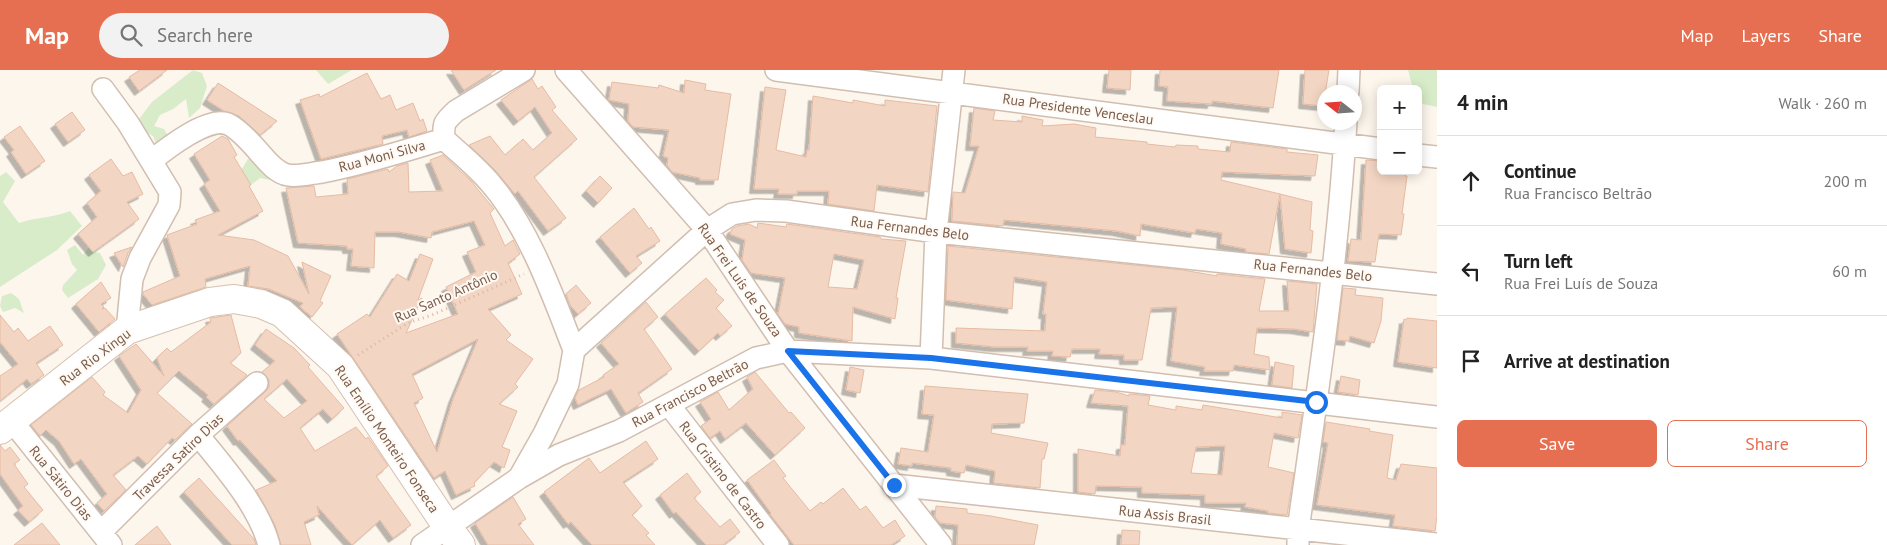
<!DOCTYPE html>
<html lang="en">
<head>
<meta charset="utf-8">
<style>
	:root { --surface:#fff; --page:#f2f2f2; --text:#222; --muted:#767676; --line:#e0e0e0; --accent:#e76f51 }
	body { margin:0; font-family:"PT Sans",sans-serif; background:var(--page); color:var(--text) }
	.controls { position:absolute; right:15px; top:15px; display:grid; overflow:hidden; border-radius:8px; box-shadow:0 2px 12px #0003 }
	.controls button { width:45px; height:45px; display:grid; place-items:center; padding:0; border:0; border-bottom:1px solid var(--line); background:var(--surface); color:var(--text); font:25px sans-serif }
	.compass { position:absolute; left:1317px; top:15px; width:45px; height:45px; border-radius:50%; background:var(--surface); box-shadow:0 2px 12px #0003; rotate:287deg }
	.stop { position:absolute; width:15px; height:15px; margin:-11px; border:4px solid #1a73e8; border-radius:50%; background:#fff }
	.stop.end { background:#1a73e8; border-color:#fff; box-shadow:0 1px 5px #0008 }
	.list { margin:0; padding:0; list-style:none }
	h2 { display:flex; justify-content:space-between; align-items:center; height:65px; margin:0; padding:0 20px; font-size:21px }
	h2 small { font-size:16px; font-weight:400; color:var(--muted) }
	.list li { display:grid; grid-template-columns:32px 1fr auto; gap:15px; align-items:center; box-sizing:border-box; height:90px; padding:0 20px; border-top:1px solid var(--line) }
	.list b { display:block; font-size:19px; white-space:nowrap }
	.list p { margin:0; font-size:16px; white-space:nowrap; color:var(--muted) }
	.list em { font-size:16px; font-style:normal; color:var(--muted) }
	.actions { display:flex; gap:10px; padding:15px 20px }
	.actions a { flex:1; padding:11px 0; border:1px solid var(--accent); border-radius:8px; text-align:center; font-size:18px; color:var(--accent) }
	.actions .main { background:var(--accent); color:#fff }
	.icon { flex:none; width:28px; height:28px; fill:none; stroke:currentColor; stroke-width:2; stroke-linecap:round; stroke-linejoin:round }
	.map { position:relative; flex:none; width:1437px; height:475px; overflow:hidden }
	header { display:flex; align-items:center; gap:30px; box-sizing:border-box; height:70px; padding:0 25px; background:var(--accent); color:#fff }
	header strong { font-size:24px }
	nav { display:flex; gap:28px; margin-inline-start:auto; font-size:18px }
	.search { width:350px; height:45px; background:var(--page); display:flex; align-items:center; gap:12px; box-sizing:border-box; padding:0 18px; border-radius:28px; color:var(--muted); font-size:19px }
	main { display:flex }
	aside { flex:1; background:var(--surface) }
	.map>svg:first-child { display:block }
	.green { fill:#d8ecc9 }
	.building { fill:#f3d5c3; stroke:#e6bba3; fill-rule:evenodd; filter:url(#shadow) }
	.lines { fill:none; stroke-linecap:round; stroke-linejoin:round }
	.minor-casing { stroke:#d1beb0; stroke-width:24 }
	.secondary-casing { stroke:#d6c0b0; stroke-width:30 }
	.path { stroke:#d9b8a5; stroke-width:3; stroke-dasharray:1 4; stroke-linecap:butt }
	.minor { stroke:#fff; stroke-width:21 }
	.secondary { stroke:#fff; stroke-width:28 }
	.route { stroke:#1a73e8; stroke-width:6 }
	.labels { text-anchor:middle; stroke-width:4; stroke-linejoin:round; paint-order:stroke }
	.street-label { font-size:14px; fill:#7a5c4d; stroke:#fffaf3 }
</style>
</head>
<body>
<header>
<strong>Map</strong>
<div class="search"><svg class="icon" aria-label="search" viewBox="0 0 24 24"><circle cx="10" cy="10" r="6"/><path d="M15 15l6 6"/></svg>Search here</div>
<nav><a>Map</a><a>Layers</a><a>Share</a></nav>
</header>
<main>
<div class="map">
<svg width="1437" height="475" viewBox="0 0 1437 475">
	<defs>
		<filter id="shadow"><feDropShadow dx="-4.5" dy="4.5" stdDeviation="0" flood-color="#0004"/></filter>
	</defs>
	<rect width="100%" height="100%" fill="#fdf6ec"/>
	<path class="green" d="M193,0L202,3L207,16L200,38L189,48L186,29L173,39L160,45L154,56L164,59L170,69L158,78L153,66L141,59L139,49L152,32Z
		M316,0H352L328,14Z
		M1408,0H1437V37L1418,33V19H1413Z
		M262,86L273,107L271,110L260,108L251,115L241,100L248,89Z
		M6,102L15,111L3,132L19,153C36,147 53,148 70,141L82,156L57,180L0,217V106Z
		M75,175L83,185L89,177L94,182L100,183L106,195L98,209L68,228L62,220L63,215L77,200L72,194L67,180Z
		M11,223L19,229L24,243L15,238L3,242L0,236L2,226Z"/>
	<path class="building" d="M140,0H167L139,21L129,7Z
		M451,0H496L464,20Z
		M1109,0H1131L1130,20L1107,18Z
		M1160,0H1279L1273,38L1212,31V34L1167,31L1168,17L1159,16Z
		M1305,0H1329L1323,36L1303,34Z
		M367,3L381,29L390,25L396,40L413,33L420,51L423,49L427,61L409,67L407,60L382,66L383,74L321,89L300,30L319,24L320,27Z
		M532,9L538,19L542,16L556,37L552,40L577,69L534,107L566,148L548,161L518,121L515,124L495,100L469,75L490,66L505,85L523,69L533,80L552,63L535,37L518,51L501,30Z
		M685,10L706,14L705,20L731,24L718,110H700V108L672,102L667,95L668,88L663,86L669,60L633,57L628,51L629,34L609,30L612,12L658,18L659,15L684,23Z
		M218,13L232,22L277,51L260,65L239,46L224,41L207,30Z
		M765,17L786,20L776,80L806,87L807,80H809L813,26L853,33V30L885,36V30L937,36L928,122L877,115L874,141L828,134L829,121H797V124H778L779,119H754Z
		M974,38L995,41L993,50L1022,52V46L1043,50L1042,56L1074,54L1096,58L1095,67L1147,72V74L1175,77L1176,75L1198,76V79L1230,82L1231,72L1287,79V82L1318,85L1315,106L1222,102L1221,110L1280,124L1269,184L1246,182V179L1221,174L1222,163L1196,159L1195,163L1141,154L1140,166L1117,161L1004,150L1003,156L952,151L953,122L965,123L979,76H970Z
		M72,42L85,60L68,72L55,54Z
		M20,56L45,91L26,104L11,82L14,80L4,67Z
		M222,66L228,69L237,85L234,87L251,115L249,116L263,141L218,165L254,170L288,186L309,224L302,192L331,206L320,231L323,233L312,247L300,237L303,233L269,219L248,216L250,196L205,209L206,217L152,235L143,224V222L180,206L167,165L197,154L195,150L220,141L204,114L210,110L194,84Z
		M443,85L471,111L494,139L490,143L505,176L513,170L520,184L508,193L522,224L488,239L511,265L506,270L533,289L515,314L518,317L499,334L517,341L502,377L510,380L504,398L494,392L474,413L475,416L456,425L445,401L434,408L337,264L367,244L370,247L397,204L409,211L420,184L433,189L418,230L422,228L406,263L458,244L446,217L476,202L467,182L485,175L474,151L432,162L431,168L399,162H375L374,198L351,196L353,179H347V176L298,173L286,118L314,116L316,127L348,124L347,109L388,99L389,102L397,96L408,93L409,122L443,121L430,90ZM478,269L453,329L437,382L414,333L423,328L412,304Z
		M111,89L123,106L132,102L143,124L127,132L139,149L93,182L78,164L97,147L87,133L101,121L89,105Z
		M1366,90L1381,91V101H1406L1405,106H1407L1402,144H1404L1401,165L1379,164L1375,192L1348,191L1351,169L1361,170Z
		M600,106L612,118L598,133L586,121Z
		M1280,124L1312,132L1310,160L1313,161L1311,183L1285,179Z
		M634,138L649,159L651,157L660,171L636,186L642,193L630,203L600,167Z
		M758,153L786,157L787,154L880,167L881,169L906,171L896,228H898L895,249L853,237L852,271L799,263V257L785,254L778,244L785,208L751,203L742,190L745,170L730,164L732,159L737,156L749,154L757,158ZM834,184L864,190L857,219L828,217Z
		M948,176L1183,200L1217,206V204L1265,209L1259,241H1289L1287,211L1317,214L1313,262L1294,259L1257,258L1254,284L1269,287L1270,300L1234,295L1233,301H1204L1205,297L1171,291L1177,237L1151,238L1142,290H1124V285L1099,284L1100,279H1072L1070,287L1052,286L1053,281H1027L1028,277H995L956,273V258L1045,261L1046,244H1043L1047,212L1014,207L1012,239L946,230Z
		M132,177L128,183L123,197L114,183Z
		M706,208L717,220L715,222L724,230L716,238L732,256L720,266L718,263L699,281L665,244Z
		M101,212L111,228L101,234L104,237L102,239L105,238L115,249L99,262L76,234Z
		M576,215L591,233L578,244L570,235L566,224Z
		M1343,218L1356,219L1355,225L1383,228L1381,251L1374,273L1350,266L1349,271L1337,270Z
		M646,232L658,247L644,259L672,299L638,323L643,332L626,343L611,319L578,335L575,328L579,320L604,307L603,305L619,294L601,273Z
		M0,245L14,262L18,258L28,271L50,256L63,275L36,293L44,305L31,314L27,309L0,331V306L18,294L0,272Z
		M231,245L241,283L230,293L247,305L214,334L206,327L208,325L179,301L157,323L192,354L175,370L172,368L147,394L138,386L113,405L126,420L104,441L97,433L107,424L81,389L74,394L59,371L46,360L40,366L31,355L92,307L105,322L103,325L128,343L141,320L119,286L136,274L164,306L157,288L167,278L171,282L211,252L210,248Z
		M1407,248L1437,251V298L1398,292L1404,249L1406,250Z
		M266,259L294,278L310,295L308,297L344,338L332,349L323,339L300,358L315,381L356,357L366,369L368,367L388,396L376,406L411,455L393,468L380,450L352,475L317,436L319,445L304,452L311,475H281L275,455L256,420L277,411L240,370L238,371L227,356L265,322L269,317V310L262,302L275,291L255,275ZM287,309L307,331L284,348L264,329Z
		M1275,292L1294,296L1292,318L1272,315Z
		M850,297L864,300L860,323L846,320Z
		M755,302L789,343L791,342L805,358L775,385L746,353L725,369L720,361L710,368L701,356L711,349L700,332L718,322L729,340L753,319L747,307Z
		M1341,306L1360,310L1358,325L1338,322Z
		M925,316L1028,324L1024,353L992,354L991,363L1048,373L1044,389H1042L1040,418L994,413L995,401L966,395L964,403L951,401V398L912,393V396L898,394L901,378L928,382L934,345L922,344Z
		M1095,320L1116,322L1129,326V324L1150,326L1148,335L1176,340V336L1202,340L1203,335L1282,348V342L1302,345L1298,368L1274,363L1268,397L1294,403L1287,445L1268,443V441L1245,437L1246,433H1205V425L1142,423V417L1096,416L1095,424L1078,422V379L1120,386L1121,375H1125L1128,336L1091,333ZM1225,376L1222,405L1191,403L1196,377Z
		M1326,352L1370,359L1369,361L1393,365L1387,408L1396,410L1401,394L1437,398V446L1435,461L1393,456L1395,445L1317,435L1328,373L1323,372Z
		M646,371L658,389L623,412L642,436L632,445L649,463L646,465L655,475H592L571,452L568,454L544,422L589,388L600,403Z
		M0,375L5,381L10,377L20,390L14,394L28,414L24,417L43,440L29,452L18,440L23,436L0,404Z
		M774,390L786,406L783,408L810,441L821,432L823,434L843,418L860,440L866,436L883,458L895,450L905,466L891,475H794L770,444L771,443L747,410Z
		M687,403L701,422L694,428L720,457L730,449L740,462L723,475H706L676,442L674,444L660,425Z
		M199,408L254,469L256,475H232L184,422Z
		M513,427L526,449L518,454L534,475H488L475,453Z
		M936,436L967,439V443L991,446L1038,455L1034,475H957L958,455L940,453L935,447Z
		M42,453L60,475H14Z
		M157,456L171,475H135Z
		M1122,460L1140,461L1139,475H1121Z"/>
	<g class="lines">
		<defs>
			<path id="minor" d="M566,0L707,160L788,281L941,475
				M776,0L1381,79
				M103,19L128,53L170,122L169,135L140,188L132,209L127,260
				M1348,22L1349,0
				M444,69C459,83 477,97 491,114C529,158 553,226 574,280
				M1418,85L1437,87
				M151,91C166,79 208,46 228,54C237,58 252,74 259,82C267,91 276,103 288,105C299,107 312,103 322,102C364,94 404,81 444,69C443,53 444,52 456,41L524,0
				M931,288L936,162L954,0
				M669,335L778,475
				M12,351L111,475
				M198,365C224,397 258,435 269,475
				M519,408L544,364L568,314L574,280L707,160L732,144L756,140L786,141L936,162L1437,214
				M894,415L1437,474
				M101,462L198,365L257,313
				M1298,474V460C1317,325 1338,189 1346,52
				M422,475L519,408L559,385L619,361L756,288L788,281L931,288L1437,347"/>
			<path id="secondary" d="M0,360L127,260L210,232L234,229L261,234L282,243L340,296L448,458L461,475"/>
		</defs>
		<use href="#minor" class="minor-casing"/>
		<use href="#secondary" class="secondary-casing"/>
		<path class="path" d="M358,285L408,253L432,245L524,204"/>
		<use href="#minor" class="minor"/>
		<use href="#secondary" class="secondary"/>
	</g>
	<g class="lines">
		<path class="route" d="M894,415L788,281L931,288L1316,332"/>
	</g>
	<g class="labels">
		<g class="street-label">
			<text transform="translate(1078 39) rotate(8)" y="5">Rua Presidente Venceslau</text>
			<text transform="translate(382 86) rotate(-15)" y="5">Rua Moni Silva</text>
			<text transform="translate(910 158) rotate(7)" y="5">Rua Fernandes Belo</text>
			<text transform="translate(1313 200) rotate(6)" y="5">Rua Fernandes Belo</text>
			<text transform="translate(740 210) rotate(55)" y="5">Rua Frei Luís de Souza</text>
			<text transform="translate(446 226) rotate(-24)" y="5">Rua Santo Antônio</text>
			<text transform="translate(95 287) rotate(-37)" y="5">Rua Rio Xingu</text>
			<text transform="translate(690 323) rotate(-28)" y="5">Rua Francisco Beltrão</text>
			<text transform="translate(387 369) rotate(56)" y="5">Rua Emílio Monteiro Fonseca</text>
			<text transform="translate(178 387) rotate(-44)" y="5">Travessa Satiro Dias</text>
			<text transform="translate(723 405) rotate(52)" y="5">Rua Cristino de Castro</text>
			<text transform="translate(61 413) rotate(51)" y="5">Rua Sátiro Dias</text>
			<text transform="translate(1165 445) rotate(6)" y="5">Rua Assis Brasil</text>
		</g>
	</g>
</svg>
<div class="controls">
<button>+</button>
<button>−</button>
</div>
<svg class="compass" viewBox="-18 -18 36 36"><path d="M0-13l5 13h-10z" fill="#e53935"/><path d="M0 13l5-13h-10z" fill="#767676"/></svg>
<div class="stop" style="left:1316px;top:332px"></div>
<div class="stop end" style="left:894px;top:415px"></div>
</div>
<aside>
<h2>4 min<small>Walk · 260 m</small></h2>
<ul class="list">
<li><svg class="icon" aria-label="ahead" viewBox="0 0 24 24"><path d="M12 20V5M6 11l6-6 6 6"/></svg><div><b>Continue</b><p>Rua Francisco Beltrão</p></div><em>200 m</em></li>
<li><svg class="icon" aria-label="left" viewBox="0 0 24 24"><path d="M17 20v-9H6M10 6l-5 5 5 5"/></svg><div><b>Turn left</b><p>Rua Frei Luís de Souza</p></div><em>60 m</em></li>
<li><svg class="icon" aria-label="arrive" viewBox="0 0 24 24"><path d="M6 21V4h12l-3 4 3 4H6"/></svg><div><b>Arrive at destination</b></div></li>
</ul>
<div class="actions"><a class="main">Save</a><a>Share</a></div>
</aside>
</main>
</body>
</html>
